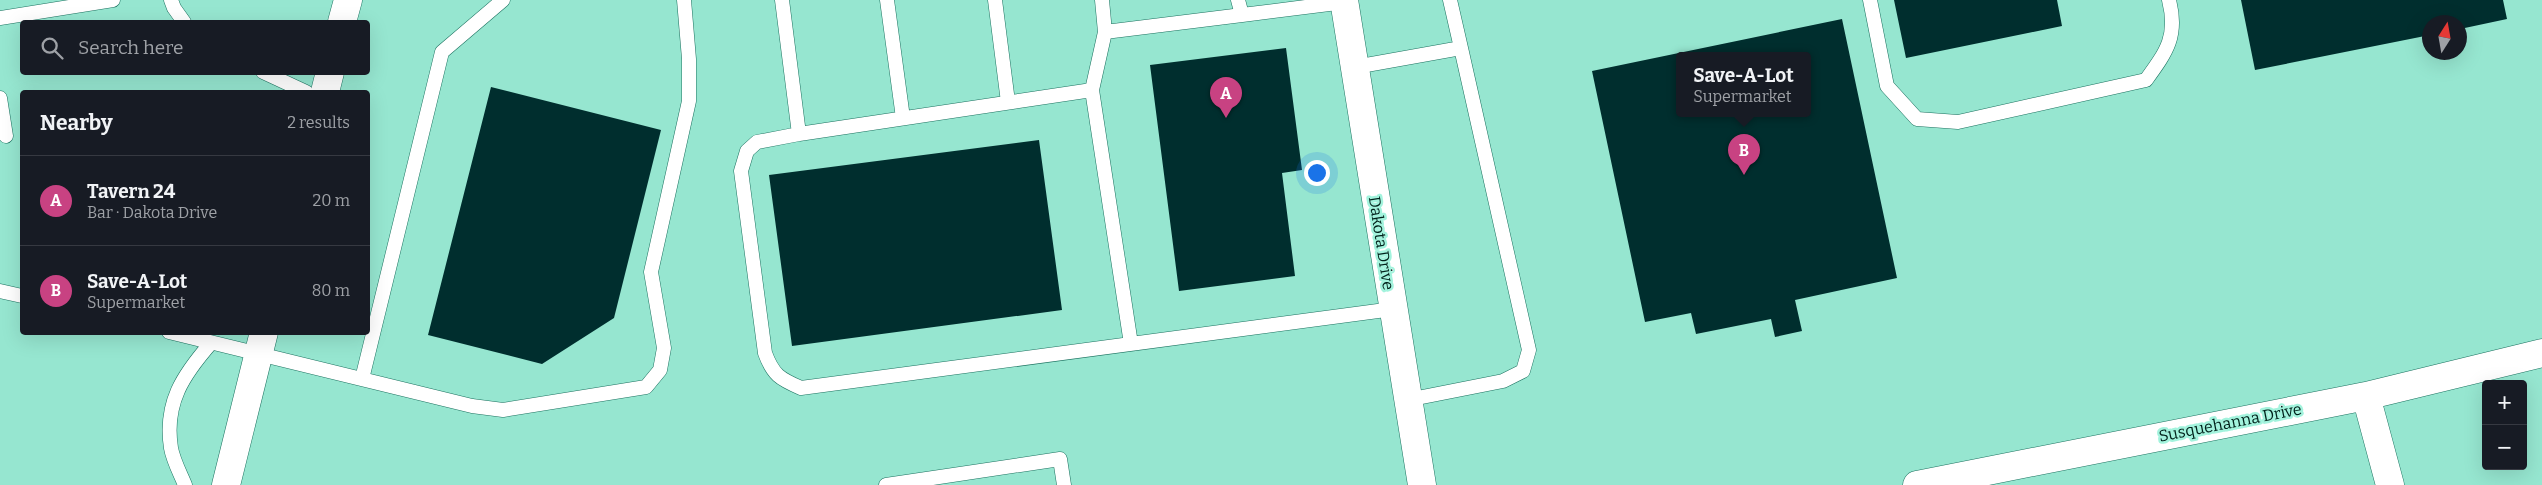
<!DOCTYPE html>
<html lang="en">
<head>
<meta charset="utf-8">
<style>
	:root { --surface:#171b24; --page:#20242c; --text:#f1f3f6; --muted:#9ea1a6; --line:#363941; --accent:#c84282 }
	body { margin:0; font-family:Bitter,serif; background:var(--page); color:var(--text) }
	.controls { position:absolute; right:15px; bottom:15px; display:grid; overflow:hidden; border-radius:5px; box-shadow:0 5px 20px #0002 }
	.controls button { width:45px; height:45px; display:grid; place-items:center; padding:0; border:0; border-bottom:1px solid var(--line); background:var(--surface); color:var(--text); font:25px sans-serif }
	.compass { position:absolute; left:2422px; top:15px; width:45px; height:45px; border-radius:50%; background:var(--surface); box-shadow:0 5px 20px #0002; rotate:11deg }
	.you { position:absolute; left:1316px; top:172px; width:18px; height:18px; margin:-12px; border:4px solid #fff; border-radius:50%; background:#1a73e8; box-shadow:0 0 0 8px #1a73e833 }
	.badge { display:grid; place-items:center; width:32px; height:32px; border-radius:50%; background:var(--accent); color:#fff; font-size:16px; font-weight:700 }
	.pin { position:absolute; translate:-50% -41px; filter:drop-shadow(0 1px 2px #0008) }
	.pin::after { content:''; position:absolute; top:26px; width:18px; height:15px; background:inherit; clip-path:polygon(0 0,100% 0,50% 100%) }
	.popup { position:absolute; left:1676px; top:52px; width:135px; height:65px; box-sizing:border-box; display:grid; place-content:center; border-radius:5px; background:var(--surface); filter:drop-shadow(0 1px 4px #0005); font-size:16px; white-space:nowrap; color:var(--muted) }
	.popup b { font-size:19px; color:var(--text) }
	.popup::after { content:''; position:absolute; left:50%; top:100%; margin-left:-10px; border:10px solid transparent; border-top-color:var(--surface) }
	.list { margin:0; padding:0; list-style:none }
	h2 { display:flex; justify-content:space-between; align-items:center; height:65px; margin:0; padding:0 20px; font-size:21px }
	h2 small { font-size:16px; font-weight:400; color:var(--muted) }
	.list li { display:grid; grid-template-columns:32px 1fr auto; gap:15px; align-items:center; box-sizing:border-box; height:90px; padding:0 20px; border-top:1px solid var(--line) }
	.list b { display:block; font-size:19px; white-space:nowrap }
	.list p { margin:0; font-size:16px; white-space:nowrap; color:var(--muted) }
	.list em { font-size:16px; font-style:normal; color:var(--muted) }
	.icon { flex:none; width:28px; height:28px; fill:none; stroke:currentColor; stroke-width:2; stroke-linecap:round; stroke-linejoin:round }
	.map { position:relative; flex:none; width:2542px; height:485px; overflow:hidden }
	.search { position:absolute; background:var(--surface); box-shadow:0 5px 20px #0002; left:20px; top:20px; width:350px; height:55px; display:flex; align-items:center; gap:12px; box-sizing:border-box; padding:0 18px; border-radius:5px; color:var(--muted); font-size:19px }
	.panel { position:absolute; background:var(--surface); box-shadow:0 5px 20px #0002; left:20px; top:90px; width:350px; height:245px; border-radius:5px }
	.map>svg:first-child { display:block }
	.building { fill:#002e2e; fill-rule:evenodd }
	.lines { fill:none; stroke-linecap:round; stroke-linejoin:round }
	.lane-casing { stroke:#1c7260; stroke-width:15 }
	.street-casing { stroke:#1c7260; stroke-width:29 }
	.secondary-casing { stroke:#1c7260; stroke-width:29 }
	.lane { stroke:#fff; stroke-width:14 }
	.street { stroke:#fff; stroke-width:28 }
	.secondary { stroke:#fff; stroke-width:28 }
	.labels { text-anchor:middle; stroke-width:5; stroke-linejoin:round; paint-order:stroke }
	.street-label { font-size:16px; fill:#00211a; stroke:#a3f3dd }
</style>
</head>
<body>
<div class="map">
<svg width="2542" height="485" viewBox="0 0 2542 485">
	<rect width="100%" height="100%" fill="#96e6d0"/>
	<path class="building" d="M1894,0H2057L2062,26L1906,58Z
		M2241,0H2503L2507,19L2460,29V22H2430V35L2255,70Z
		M1842,19L1897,278L1795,300L1802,331L1775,337L1771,319L1696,334L1691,313L1645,322L1592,71ZM1680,56H1808V114H1680Z
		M1286,48L1302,170L1282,173L1295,276L1179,291L1150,65Z
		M491,87L661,130L614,318L542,364L428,335Z
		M1039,140L1062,310L792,346L769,175Z"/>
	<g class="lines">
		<defs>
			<path id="lane" d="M171,0L174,8L184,22
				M782,0L799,134L757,142L747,151L741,171L765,353C773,375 780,379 801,388L1393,309
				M887,0L903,118
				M995,0L1008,102
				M1102,0L1105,32L1092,90L1131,344
				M1238,0L1242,15L1345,2
				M1870,0L1887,86L1917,119L1958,122L2146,80C2167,51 2178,36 2169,0
				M0,18L113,0
				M1105,32L1242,15
				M1355,67L1461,48L1450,0
				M263,72L306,92
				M0,98L6,136
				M799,134L1092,90
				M0,291L22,296
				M169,332L472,406L503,410L646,387L660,370L664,348L651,272L689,101V59L684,0
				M362,379L442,52L503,0
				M1407,400L1503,381L1523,371L1529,350L1461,48
				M185,485C180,473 173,460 171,448C164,403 183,375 211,343
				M886,485L1060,459L1064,485"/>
			<path id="street" d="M1344,0L1422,485
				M2366,396L2390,485
				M1917,485L2366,396L2542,353"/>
			<path id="secondary" d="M342,22L348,0
				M325,92L330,72
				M226,485L264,332"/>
		</defs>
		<use href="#lane" class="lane-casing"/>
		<use href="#street" class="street-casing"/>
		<use href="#secondary" class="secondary-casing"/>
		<use href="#lane" class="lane"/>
		<use href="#street" class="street"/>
		<use href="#secondary" class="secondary"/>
	</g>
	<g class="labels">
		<g class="street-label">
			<text transform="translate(1382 243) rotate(81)" y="6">Dakota Drive</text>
			<text transform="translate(2230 422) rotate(-11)" y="6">Susquehanna Drive</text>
		</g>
	</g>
</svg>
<div class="controls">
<button>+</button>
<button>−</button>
</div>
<svg class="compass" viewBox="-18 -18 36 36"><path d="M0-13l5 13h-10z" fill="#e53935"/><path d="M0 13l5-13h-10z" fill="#9ea1a6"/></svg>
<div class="you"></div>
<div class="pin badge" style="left:1226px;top:118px">A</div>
<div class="pin badge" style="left:1744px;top:175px">B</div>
<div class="popup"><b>Save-A-Lot</b>Supermarket</div>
<div class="search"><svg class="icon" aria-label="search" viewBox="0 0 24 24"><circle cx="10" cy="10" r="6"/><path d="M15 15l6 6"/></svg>Search here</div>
<section class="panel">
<h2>Nearby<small>2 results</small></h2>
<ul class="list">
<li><span class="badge">A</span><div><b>Tavern 24</b><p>Bar · Dakota Drive</p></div><em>20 m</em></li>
<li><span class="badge">B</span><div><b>Save-A-Lot</b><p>Supermarket</p></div><em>80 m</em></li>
</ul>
</section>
</div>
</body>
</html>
